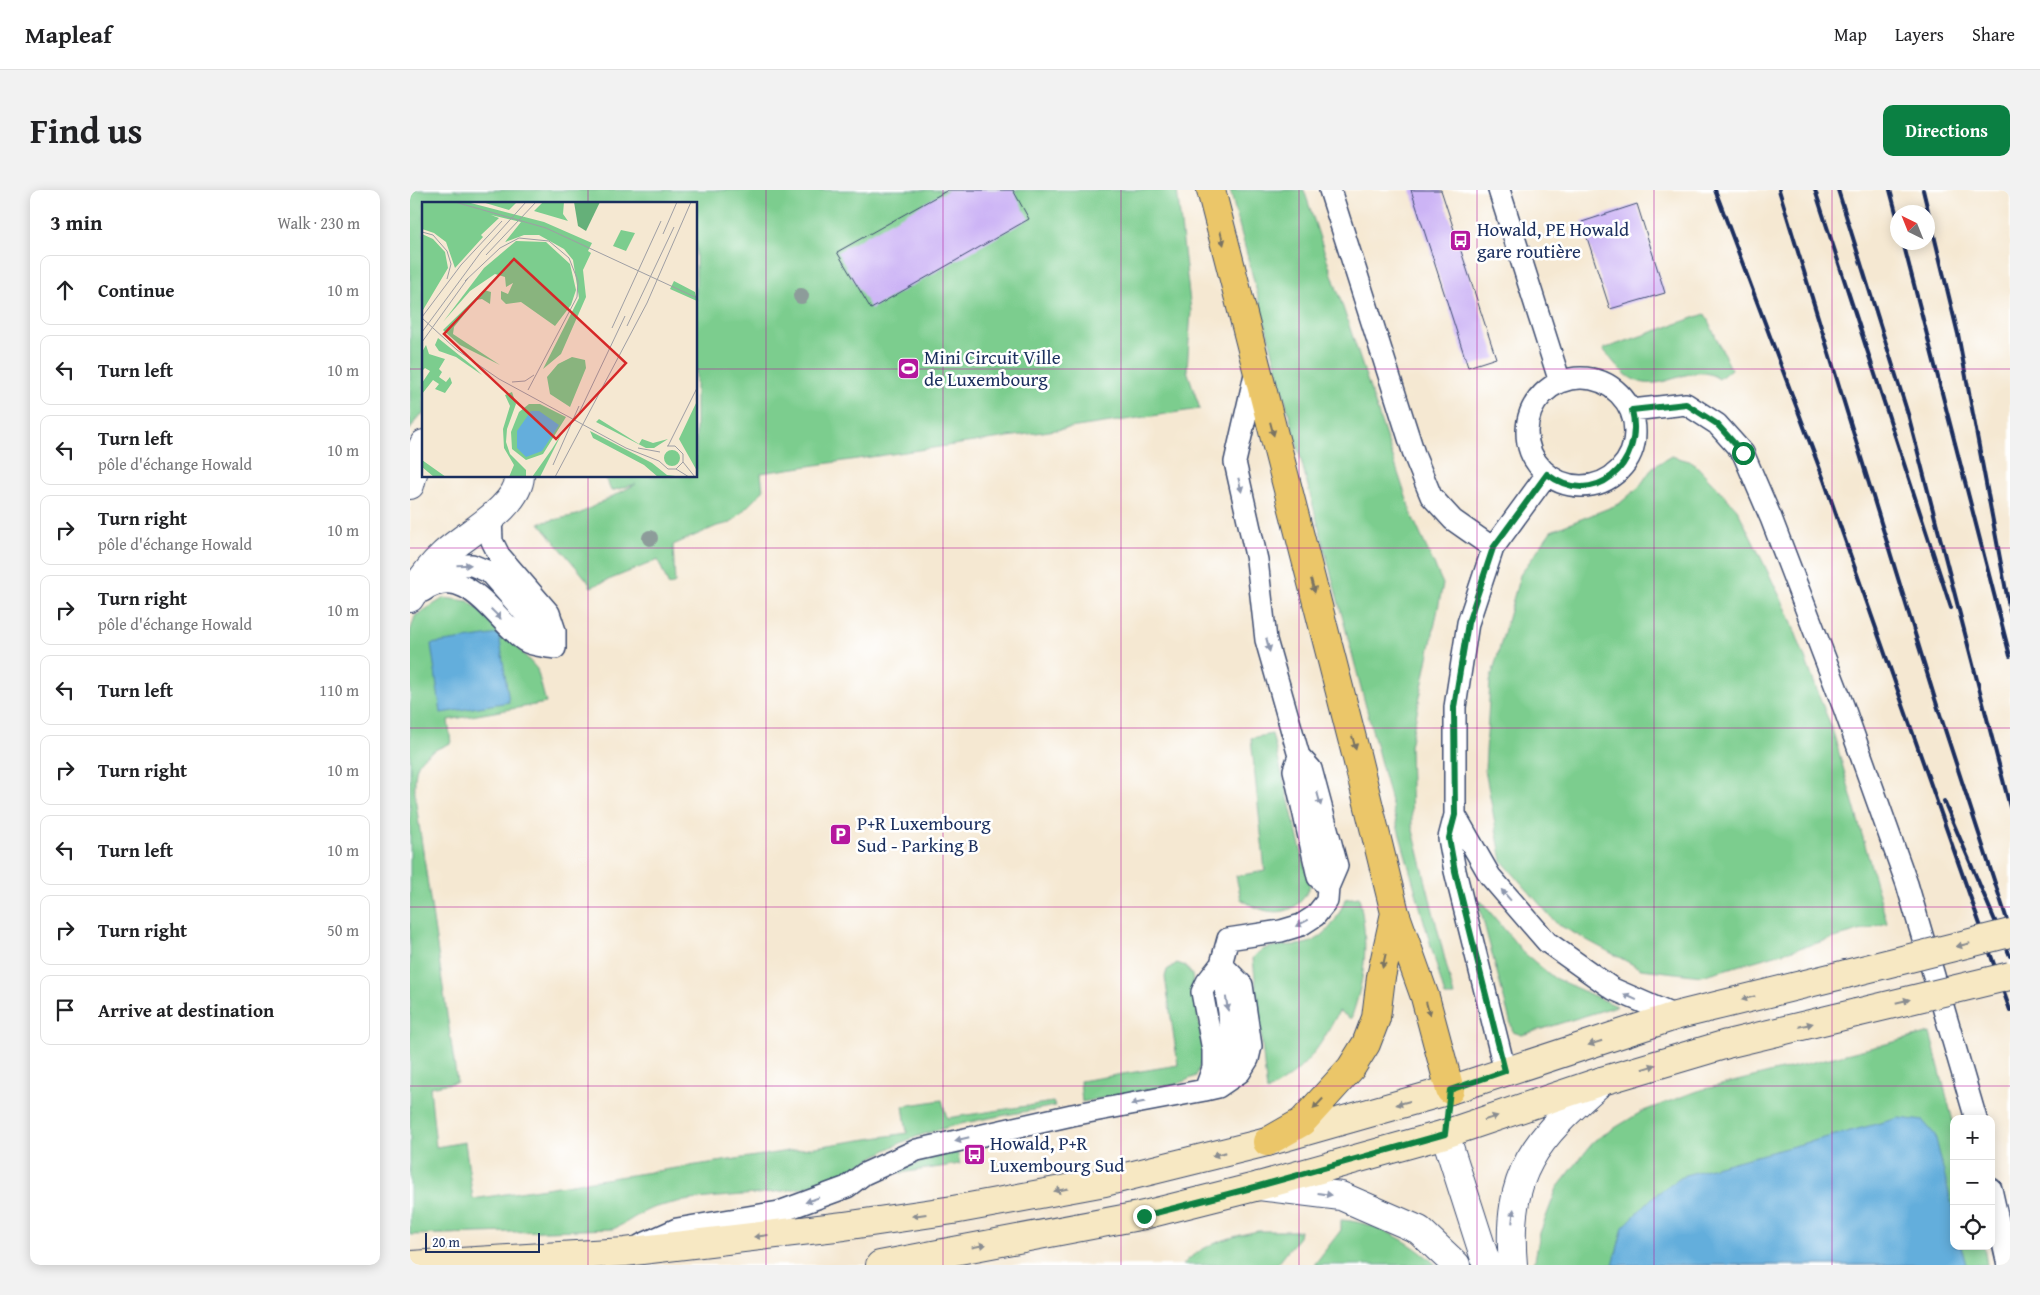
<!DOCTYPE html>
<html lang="en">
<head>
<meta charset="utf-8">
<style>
	:root { --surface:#fff; --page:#f2f2f2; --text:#202124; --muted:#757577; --line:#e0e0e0; --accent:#0b8043 }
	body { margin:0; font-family:"Gentium Book Plus",serif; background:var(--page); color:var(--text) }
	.controls { position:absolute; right:15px; bottom:15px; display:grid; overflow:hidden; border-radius:10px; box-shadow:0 2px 12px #0003 }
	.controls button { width:45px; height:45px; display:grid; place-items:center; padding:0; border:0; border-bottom:1px solid var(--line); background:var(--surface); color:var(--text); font:25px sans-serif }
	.compass { position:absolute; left:1480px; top:15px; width:45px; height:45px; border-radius:50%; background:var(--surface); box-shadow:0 2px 12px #0003; rotate:317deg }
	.scale { position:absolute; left:15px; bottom:12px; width:115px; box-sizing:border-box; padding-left:5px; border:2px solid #1b2f5e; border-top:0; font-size:14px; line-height:18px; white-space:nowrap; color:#1b2f5e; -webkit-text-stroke:4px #fff; paint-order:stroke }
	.stop { position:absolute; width:15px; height:15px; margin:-11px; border:4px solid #0b8043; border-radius:50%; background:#fff }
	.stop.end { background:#0b8043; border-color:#fff; box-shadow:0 1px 5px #0008 }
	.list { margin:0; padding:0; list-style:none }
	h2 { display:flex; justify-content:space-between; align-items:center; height:65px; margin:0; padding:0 20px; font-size:21px }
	h2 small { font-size:16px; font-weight:400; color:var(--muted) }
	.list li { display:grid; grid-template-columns:32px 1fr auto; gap:15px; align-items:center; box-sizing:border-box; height:70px; margin:0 10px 10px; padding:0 10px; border:1px solid var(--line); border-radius:10px }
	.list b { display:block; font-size:19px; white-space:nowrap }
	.list p { margin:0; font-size:16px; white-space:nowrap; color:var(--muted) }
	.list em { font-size:16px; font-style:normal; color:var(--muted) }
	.icon { flex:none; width:28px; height:28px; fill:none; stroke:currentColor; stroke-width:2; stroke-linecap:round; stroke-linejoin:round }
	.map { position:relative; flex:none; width:1600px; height:1075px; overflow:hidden; border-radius:10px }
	header { display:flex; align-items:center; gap:30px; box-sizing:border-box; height:70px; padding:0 25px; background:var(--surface); border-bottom:1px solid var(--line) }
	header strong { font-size:24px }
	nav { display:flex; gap:28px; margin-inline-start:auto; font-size:18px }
	.intro { display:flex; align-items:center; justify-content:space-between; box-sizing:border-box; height:120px; padding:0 30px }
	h1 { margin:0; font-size:35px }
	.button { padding:12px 22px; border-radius:10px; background:var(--accent); color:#fff; font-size:18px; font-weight:700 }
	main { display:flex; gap:30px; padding:0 30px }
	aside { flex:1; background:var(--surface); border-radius:10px; box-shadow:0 2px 12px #0003 }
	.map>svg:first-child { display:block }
	.green { fill:#7ccd8e; stroke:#4c7e76 }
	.water { fill:#64aedc; stroke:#406e9d }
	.building { fill:#ccb4f5 }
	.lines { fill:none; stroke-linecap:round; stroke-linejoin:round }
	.lane-casing { stroke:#3c4b6f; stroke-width:24 }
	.street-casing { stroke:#3c4b6f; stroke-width:30 }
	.secondary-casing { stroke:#3c4b6f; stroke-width:30 }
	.highway-casing { stroke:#3c4b6f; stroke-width:30 }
	.lane { stroke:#fff; stroke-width:21 }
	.street { stroke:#fff; stroke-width:28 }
	.secondary { stroke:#f7e8c3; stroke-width:28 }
	.highway { stroke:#ebc669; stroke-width:28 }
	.rail { stroke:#1b2f5e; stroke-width:4 }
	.secondary-bridge-casing { stroke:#3c4b6f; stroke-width:30; stroke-linecap:butt }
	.secondary-bridge { stroke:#f7e8c3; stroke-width:28 }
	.tree { fill:#8d9c9a }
	.oneway { fill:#797363 }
	.oneway2 { fill:#8d97ae }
	.oneway3 { fill:#898c90 }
	.route { stroke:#0b8043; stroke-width:6 }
	.grid { fill:none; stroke:#b5179e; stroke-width:1; stroke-opacity:0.55 }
	.labels { text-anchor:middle; stroke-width:5; stroke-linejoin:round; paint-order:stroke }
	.poi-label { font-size:19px; fill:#1b2f5e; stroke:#fff; text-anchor:start }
	.inset-road { fill:none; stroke:#9e9ea4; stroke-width:1 }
	.view { fill:#d62828; fill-opacity:0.15; stroke:#d62828; stroke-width:2.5 }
	.inset-edge { fill:none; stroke:#1b2f5e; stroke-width:2.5 }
</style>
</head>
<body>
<header>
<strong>Mapleaf</strong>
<nav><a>Map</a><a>Layers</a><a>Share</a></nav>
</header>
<div class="intro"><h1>Find us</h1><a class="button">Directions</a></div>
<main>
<aside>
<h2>3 min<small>Walk · 230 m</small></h2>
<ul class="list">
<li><svg class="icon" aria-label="ahead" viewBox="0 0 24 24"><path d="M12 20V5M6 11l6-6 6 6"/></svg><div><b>Continue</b></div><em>10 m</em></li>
<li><svg class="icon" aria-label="left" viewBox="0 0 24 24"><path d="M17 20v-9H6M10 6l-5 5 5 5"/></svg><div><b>Turn left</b></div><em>10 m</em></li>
<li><svg class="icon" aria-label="left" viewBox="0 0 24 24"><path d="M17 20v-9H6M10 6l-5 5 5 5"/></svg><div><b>Turn left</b><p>pôle d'échange Howald</p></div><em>10 m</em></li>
<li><svg class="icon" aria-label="right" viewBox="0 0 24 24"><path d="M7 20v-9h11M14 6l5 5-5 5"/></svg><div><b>Turn right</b><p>pôle d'échange Howald</p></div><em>10 m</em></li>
<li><svg class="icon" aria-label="right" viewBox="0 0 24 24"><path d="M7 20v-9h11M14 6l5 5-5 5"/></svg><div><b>Turn right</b><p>pôle d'échange Howald</p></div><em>10 m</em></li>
<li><svg class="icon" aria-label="left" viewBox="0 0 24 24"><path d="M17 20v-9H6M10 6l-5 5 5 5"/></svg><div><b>Turn left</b></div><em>110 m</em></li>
<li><svg class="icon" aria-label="right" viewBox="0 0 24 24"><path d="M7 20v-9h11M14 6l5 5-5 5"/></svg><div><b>Turn right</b></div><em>10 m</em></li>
<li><svg class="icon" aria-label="left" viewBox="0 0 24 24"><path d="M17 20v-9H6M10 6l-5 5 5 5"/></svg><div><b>Turn left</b></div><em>10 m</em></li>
<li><svg class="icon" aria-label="right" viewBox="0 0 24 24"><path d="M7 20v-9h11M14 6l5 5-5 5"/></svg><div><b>Turn right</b></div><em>50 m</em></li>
<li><svg class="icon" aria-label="arrive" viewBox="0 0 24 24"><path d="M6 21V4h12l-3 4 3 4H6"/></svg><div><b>Arrive at destination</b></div></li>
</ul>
</aside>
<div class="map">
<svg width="1600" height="1075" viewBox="0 0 1600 1075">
	<rect width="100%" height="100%" fill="#fff"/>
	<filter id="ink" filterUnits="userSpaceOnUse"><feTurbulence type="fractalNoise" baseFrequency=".02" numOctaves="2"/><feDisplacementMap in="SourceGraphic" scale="10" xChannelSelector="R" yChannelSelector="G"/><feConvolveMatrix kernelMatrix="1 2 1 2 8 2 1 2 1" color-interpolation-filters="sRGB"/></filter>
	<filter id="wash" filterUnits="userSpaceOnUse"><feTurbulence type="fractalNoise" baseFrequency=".0096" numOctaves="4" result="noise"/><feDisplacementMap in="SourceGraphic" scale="20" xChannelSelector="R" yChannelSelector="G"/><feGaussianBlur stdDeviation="1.12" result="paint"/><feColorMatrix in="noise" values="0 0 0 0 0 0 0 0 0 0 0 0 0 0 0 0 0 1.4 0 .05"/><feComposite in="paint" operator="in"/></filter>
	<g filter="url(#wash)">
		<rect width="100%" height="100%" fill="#f5e8d2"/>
		<path class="green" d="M0,0H767L781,121L777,180L790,219L351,283L353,301L321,333L307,336L263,355L265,393L259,396L248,370L181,397L177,390L129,333L167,325L226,294L201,301L195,286H286V14H14V223L7,228L0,240Z
			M820,0H894L1003,328L1033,394L1000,556L1002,636L1044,806H1035L989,642Z
			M1295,124L1321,179L1309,189C1283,170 1255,202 1227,191C1213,186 1202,170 1193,159Z
			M1261,266L1283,272L1327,319L1378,423L1424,545L1477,733L1292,786L1231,779L1147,734L1092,671L1075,580L1080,492L1110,385L1141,341L1209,314L1229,297L1243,277Z
			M34,408L58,411L86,433L127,479L136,513L38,530L41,553C7,567 4,570 5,607L47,892L20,897L26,957L55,952L63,1009L497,943L493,916L532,910L537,928L643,912L645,916C595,926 541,932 493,952C464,964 440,985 408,994C355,1009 299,1002 246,1017C231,1021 218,1033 203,1039L0,1045V442L5,426Z
			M862,544L900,696C887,729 857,727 831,709L826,686L855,681L841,548Z
			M949,707C959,752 956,786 941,829L929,821C917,844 904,868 883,884C875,891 866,896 857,902L843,769C852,751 881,758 898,753C917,747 929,727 935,709Z
			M1071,711L1113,762L1144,788L1207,816L1112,845L1103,842L1069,715Z
			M767,773L776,776L782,785L794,866L786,886L768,894L672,912L670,891L768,875L755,787L757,780Z
			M1520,843L1544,935V1056H1574L1577,1075H1124L1130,1043L1147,998L1185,950L1231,922L1287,901Z
			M547,961L550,974L490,983V981L533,963Z
			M931,1030C966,1032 1000,1051 1026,1075H904L931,1040Z
			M848,1041H890L889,1047L866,1075H773C789,1055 824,1046 848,1041Z"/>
		<path class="water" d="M89,444L99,512L31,523L21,454Z
			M1489,928L1513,931L1525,945L1544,1024V1056H1551L1556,1075H1203L1213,1037L1245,1005L1275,985Z"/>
		<g id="blocks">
			<path class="building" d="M538,0H603L619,29L461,119L427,62Z
				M1001,0H1031L1086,168L1058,177Z
				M1227,14L1255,103L1200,119L1172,32Z"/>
		</g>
	</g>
	<g filter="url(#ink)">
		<use href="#blocks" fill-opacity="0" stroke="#3c4b6f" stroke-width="1"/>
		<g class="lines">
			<defs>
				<path id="lane" d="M920,0L1005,267L1021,306L1043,330L1083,358
					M1089,0L1150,192
					M1117 242a54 54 0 1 1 108 0a54 54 0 1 1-108 0Z
					M1222,220L1276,214L1307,234L1333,263L1361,328L1434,518L1497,694L1566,929
					M81,327L82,351L89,365L139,423L145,441V458
					M19,390L24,384L42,375H62L79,382L145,458
					M13,401C57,371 84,430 115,451C122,456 136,456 145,458
					M889,566L884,580L908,687L918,697
					M1045,625L1080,686L1137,752L1203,799L1265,826
					M811,774L832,795L841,856L838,869L830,882L808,897L795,900L803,878V860L792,802L797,792Z
					M1095,881L1045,681L1039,648L1045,625V517L1058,433L1083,358L1137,284
					M1581,999L1598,1075
					M231,1055L267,1039L369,1022L437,997L454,984L507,960L662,925L795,900L817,874L821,859L819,822L811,774L818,749L871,741L891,735L905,726L917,711L918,697L927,676L901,579L889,566L856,450L847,370L825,272L846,180"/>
				<path id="street" d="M0,295L7,268L14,254
					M0,408C9,392 19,378 33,365C55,344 108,318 110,286
					M1035,944L1077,1075
					M849,996L931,1006L1009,1040L1046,1075
					M1103,1075C1095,982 1126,949 1192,891"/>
				<path id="secondary" d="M1,1075L215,1062L434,1036L543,1020L695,992L857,952L1040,900L1265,826L1436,784
					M470,1075L734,1025L849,996L1035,944L1192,891L1317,854L1446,823"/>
				<path id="highway" d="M801,0L946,564L985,723L1015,807L1040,900
					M857,952L892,932L941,878L956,854L966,828L971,787L985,723"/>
			</defs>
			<use href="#lane" class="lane-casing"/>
			<use href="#street" class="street-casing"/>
			<use href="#secondary" class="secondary-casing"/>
			<use href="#highway" class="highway-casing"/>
			<use href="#lane" class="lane"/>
			<use href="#street" class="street"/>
			<use href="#secondary" class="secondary"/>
			<use href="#highway" class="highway"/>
			<path class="rail" d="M1305,0L1414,290L1600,820
				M1369,0L1525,509L1600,739
				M1405,0L1541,418
				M1428,0L1498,224L1600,617
				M1480,0L1488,30
				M1513,0L1548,144L1600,422
				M1493,52L1600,466
				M1534,611L1600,766"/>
			<defs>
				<path id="secondary-bridge" d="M1436,784L1600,743
					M1446,823L1600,786"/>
			</defs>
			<use href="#secondary-bridge" class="secondary-bridge-casing"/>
			<use href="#secondary-bridge" class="secondary-bridge"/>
		</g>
		<g class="tree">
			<circle cx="391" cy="106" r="8"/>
			<circle cx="240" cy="348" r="8"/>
		</g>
		<defs><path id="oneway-solid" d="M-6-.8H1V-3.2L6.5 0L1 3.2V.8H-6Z" transform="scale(1.25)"/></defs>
		<g class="oneway">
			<use href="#oneway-solid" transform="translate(812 48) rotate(76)"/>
			<use href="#oneway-solid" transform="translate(862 239) rotate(75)"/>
			<use href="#oneway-solid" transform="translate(903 396) rotate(75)"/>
			<use href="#oneway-solid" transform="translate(944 553) rotate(75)"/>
			<use href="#oneway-solid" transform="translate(974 771) rotate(103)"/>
			<use href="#oneway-solid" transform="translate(1018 819) rotate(75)"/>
			<use href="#oneway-solid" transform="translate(908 914) rotate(133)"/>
		</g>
		<g class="oneway2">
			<use href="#oneway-solid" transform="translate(830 295) rotate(77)"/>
			<use href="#oneway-solid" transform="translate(54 375) rotate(-2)"/>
			<use href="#oneway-solid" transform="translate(86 424) rotate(45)"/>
			<use href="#oneway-solid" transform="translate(858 455) rotate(76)"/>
			<use href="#oneway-solid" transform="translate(909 609) rotate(75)"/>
			<use href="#oneway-solid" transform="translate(1096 705) rotate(-131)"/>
			<use href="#oneway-solid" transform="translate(892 733) rotate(153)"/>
			<use href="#oneway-solid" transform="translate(1220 807) rotate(-156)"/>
			<use href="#oneway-solid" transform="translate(817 814) rotate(81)"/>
			<use href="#oneway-solid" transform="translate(728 913) rotate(169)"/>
			<use href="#oneway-solid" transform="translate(552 949) rotate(167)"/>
			<use href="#oneway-solid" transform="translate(915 1004) rotate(8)"/>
			<use href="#oneway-solid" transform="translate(402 1010) rotate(160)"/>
			<use href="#oneway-solid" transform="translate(1103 1026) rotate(-84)"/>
		</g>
		<g class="oneway3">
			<use href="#oneway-solid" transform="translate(1553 755) rotate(166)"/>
			<use href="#oneway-solid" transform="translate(1338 808) rotate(166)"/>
			<use href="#oneway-solid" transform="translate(1493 811) rotate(-13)"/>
			<use href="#oneway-solid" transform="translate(1396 835) rotate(-14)"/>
			<use href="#oneway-solid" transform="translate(1185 853) rotate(162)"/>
			<use href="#oneway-solid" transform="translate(1239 877) rotate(-17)"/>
			<use href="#oneway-solid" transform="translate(993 913) rotate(165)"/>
			<use href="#oneway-solid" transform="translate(1081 928) rotate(-18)"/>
			<use href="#oneway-solid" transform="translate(809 964) rotate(166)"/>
			<use href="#oneway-solid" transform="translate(651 1000) rotate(169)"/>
			<use href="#oneway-solid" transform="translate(509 1025) rotate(172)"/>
			<use href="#oneway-solid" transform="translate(351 1046) rotate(173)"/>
			<use href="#oneway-solid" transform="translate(569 1056) rotate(-11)"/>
		</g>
	</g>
	<g class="lines" filter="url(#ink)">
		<path class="route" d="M734,1026L849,996L1035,944L1040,900L1095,881L1045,681L1039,648L1045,625L1044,517L1058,433L1083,358L1137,284C1183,320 1235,275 1222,220L1276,214L1307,234L1333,263"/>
	</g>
	<path class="grid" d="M178,0V14M356,0V1075M533,0V1075M711,0V1075M889,0V1075M1067,0V1075M1244,0V1075M1422,0V1075M0,179H14M286,179H1600M178,286V1075M0,358H1600M0,538H1600M0,717H1600M0,896H1600"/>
	<defs>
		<symbol id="bus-square" viewBox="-11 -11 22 22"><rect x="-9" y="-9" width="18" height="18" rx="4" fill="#b5179e" stroke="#fff"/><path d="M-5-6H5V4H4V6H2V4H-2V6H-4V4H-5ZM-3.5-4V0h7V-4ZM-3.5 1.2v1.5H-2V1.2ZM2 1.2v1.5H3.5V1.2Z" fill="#fff"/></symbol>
		<symbol id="stadium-square" viewBox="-11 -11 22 22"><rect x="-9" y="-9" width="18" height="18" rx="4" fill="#b5179e" stroke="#fff"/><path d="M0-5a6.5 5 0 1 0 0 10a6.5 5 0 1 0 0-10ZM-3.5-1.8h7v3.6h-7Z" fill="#fff"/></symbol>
		<symbol id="parking-square" viewBox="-11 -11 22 22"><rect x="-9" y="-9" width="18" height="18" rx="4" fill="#b5179e" stroke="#fff"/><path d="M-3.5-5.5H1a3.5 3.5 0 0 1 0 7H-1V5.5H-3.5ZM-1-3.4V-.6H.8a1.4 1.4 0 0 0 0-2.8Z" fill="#fff"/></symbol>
	</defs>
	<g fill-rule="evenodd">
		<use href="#bus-square" x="1038" y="38" width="25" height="25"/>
		<use href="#stadium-square" x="486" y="166" width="25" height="25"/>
		<use href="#parking-square" x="418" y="632" width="25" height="25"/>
		<use href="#bus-square" x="552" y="952" width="25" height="25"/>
	</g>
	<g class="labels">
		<g class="poi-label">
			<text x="1067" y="46">Howald, PE Howald<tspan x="1067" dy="22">gare routière</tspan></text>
			<text x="514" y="174">Mini Circuit Ville<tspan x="514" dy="22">de Luxembourg</tspan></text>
			<text x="447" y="640">P+R Luxembourg<tspan x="447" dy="22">Sud - Parking B</tspan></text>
			<text x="580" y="960">Howald, P+R<tspan x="580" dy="22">Luxembourg Sud</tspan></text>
		</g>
	</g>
	<g transform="translate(12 12)">
		<rect width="275" height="275" fill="#f5e8d2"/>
		<path d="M0,0H45L122,20L170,41L166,49L169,51L161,68L164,95L139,152L121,167L157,96L151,58L142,47L117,33H102L83,40L99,20L69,13L77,16L59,33L61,35L33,66L24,40L12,31L0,27ZM60,0H95L87,8ZM121,0H142L141,12L146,19L112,9ZM199,28L213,31L204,49L191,44ZM0,32L11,37L23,50L26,66L1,108ZM94,39L124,40L148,62L154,88L149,103L133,124L99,100L84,102L79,97V89L86,92L91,81L84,85L83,75L73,72L48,89L21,120L62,66ZM252,79L273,90L275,99L248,87ZM62,88L69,90L68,102L60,97L54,98L32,125L31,132L78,163L38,143L21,128ZM16,136L53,166L60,173L34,155L17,149L13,143ZM4,143L7,152L23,157L17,167L20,170L17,175L24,180L28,175L30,181L23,191L13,187L17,182L11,178L0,192V181L8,169L3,166L0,169V150ZM150,155L163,158L164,166L148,205L128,192L125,175L136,162ZM90,190L94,202L85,227L84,240L88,252L104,268V275H87L92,263L82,246L81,227L88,204L83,193ZM275,199V269L257,237ZM107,202H118L144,215L121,252L104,258L90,247L89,230L97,210ZM177,217L217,242L220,237L231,241L246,237L232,246H224L174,220ZM168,229L230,261L245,273L262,275H236L222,263L171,236ZM140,231L118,275H110L130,247ZM242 256a8 8 0 1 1 16 0a8 8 0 1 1-16 0ZM0,258L24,275H12L0,265Z" fill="#7ccd8e"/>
		<path d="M152,0H178L164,29L156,24Z" fill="#65b079"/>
		<path d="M109,209H117L137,223L120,249L104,255L95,246V229Z" fill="#64aedc"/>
		<path class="inset-road" d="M33,0L124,26L275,96M0,30L11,33L25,49L29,62L25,77M241,32L255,0M64,53L114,0M43,79L78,46L97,36L127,39L147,56L156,79L155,95L106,188M0,115L39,63L80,19M0,116L35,148L77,177L204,246L237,259L246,267H254L267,275M205,124L252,25M190,126L239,19M0,130L59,50L104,0M0,140L46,76M90,180L103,179L112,173M157,211L203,114M245,244H253L261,252V260L254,267M246,244L275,186M216,246L238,250M261,260L273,275M131,263L157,204M133,275L225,101L269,0"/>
		<path class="view" d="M92,57L204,161L134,237L22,132Z"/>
		<rect width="275" height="275" class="inset-edge"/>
	</g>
</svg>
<div class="controls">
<button>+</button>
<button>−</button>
<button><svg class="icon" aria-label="locate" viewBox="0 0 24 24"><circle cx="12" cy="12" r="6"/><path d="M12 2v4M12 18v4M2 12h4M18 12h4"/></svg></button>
</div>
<svg class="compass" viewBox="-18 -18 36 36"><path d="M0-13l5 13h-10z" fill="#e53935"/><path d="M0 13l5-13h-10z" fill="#757577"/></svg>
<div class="scale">20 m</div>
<div class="stop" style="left:1333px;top:263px"></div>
<div class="stop end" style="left:734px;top:1026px"></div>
</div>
</main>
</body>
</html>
